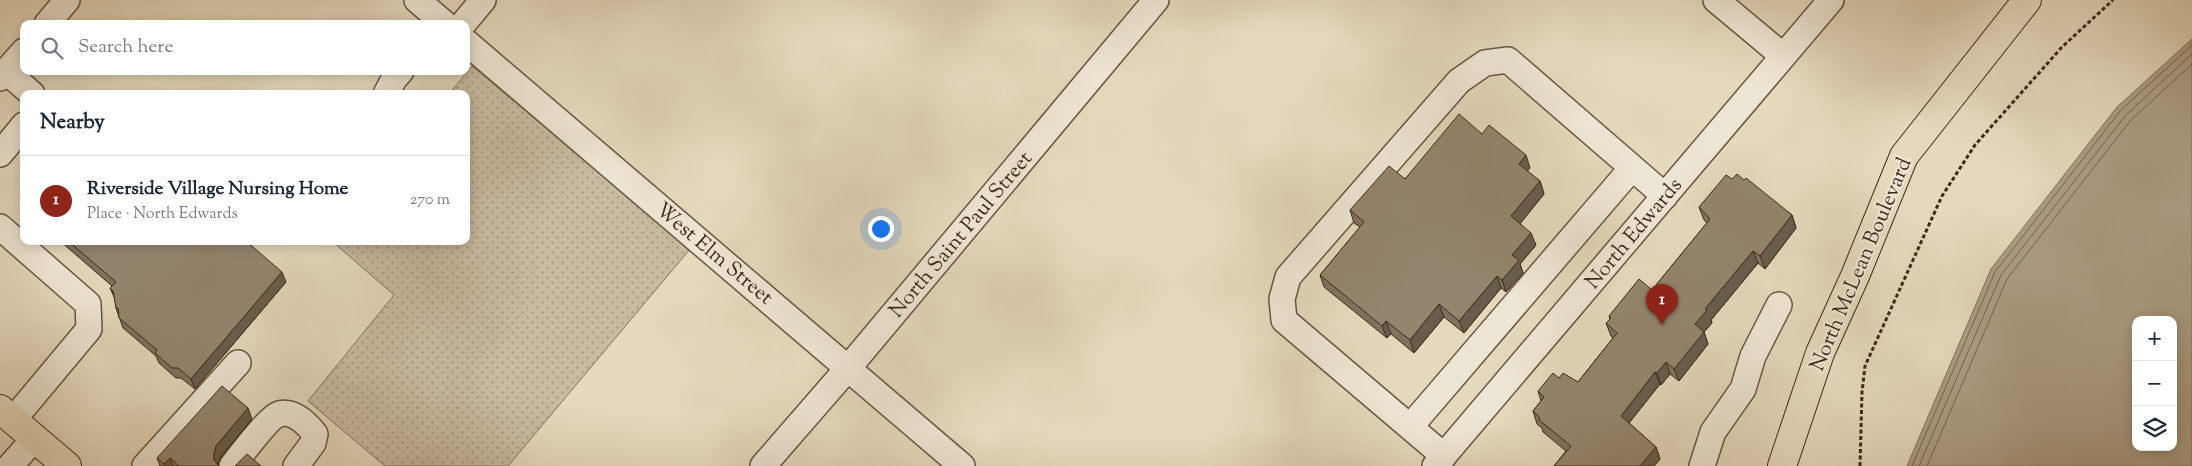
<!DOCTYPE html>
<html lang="en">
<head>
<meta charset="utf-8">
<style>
	:root { --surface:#fff; --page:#f6f6f7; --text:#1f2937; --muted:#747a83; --line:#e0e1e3; --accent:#8f2418 }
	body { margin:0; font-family:"Sorts Mill Goudy",serif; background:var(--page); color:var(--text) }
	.controls { position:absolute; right:15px; bottom:15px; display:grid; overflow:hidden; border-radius:10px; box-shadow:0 2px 12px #0003 }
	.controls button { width:45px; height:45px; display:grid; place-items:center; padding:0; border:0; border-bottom:1px solid var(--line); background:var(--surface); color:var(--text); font:25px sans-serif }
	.you { position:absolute; left:880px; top:228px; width:18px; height:18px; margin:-12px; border:4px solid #fff; border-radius:50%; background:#1a73e8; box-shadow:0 0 0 8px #1a73e833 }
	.badge { display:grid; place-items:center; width:32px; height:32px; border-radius:50%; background:var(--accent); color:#fff; font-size:16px; font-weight:700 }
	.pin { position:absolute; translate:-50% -41px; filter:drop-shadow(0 1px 2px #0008) }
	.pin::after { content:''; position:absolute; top:26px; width:18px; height:15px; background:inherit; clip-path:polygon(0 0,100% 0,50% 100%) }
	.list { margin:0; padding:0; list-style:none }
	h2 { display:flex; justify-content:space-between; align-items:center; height:65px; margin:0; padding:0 20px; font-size:21px }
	h2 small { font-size:16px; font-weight:400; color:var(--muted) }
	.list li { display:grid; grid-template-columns:32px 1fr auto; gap:15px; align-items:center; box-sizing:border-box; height:90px; padding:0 20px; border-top:1px solid var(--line) }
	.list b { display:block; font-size:19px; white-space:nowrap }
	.list p { margin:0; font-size:16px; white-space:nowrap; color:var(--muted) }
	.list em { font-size:16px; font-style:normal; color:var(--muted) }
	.icon { flex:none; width:28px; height:28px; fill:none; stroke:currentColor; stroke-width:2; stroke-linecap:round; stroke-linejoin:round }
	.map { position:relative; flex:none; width:2192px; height:466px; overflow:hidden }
	.search { position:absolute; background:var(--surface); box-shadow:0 2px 12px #0003; left:20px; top:20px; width:450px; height:55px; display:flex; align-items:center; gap:12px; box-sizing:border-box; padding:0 18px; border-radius:10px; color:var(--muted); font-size:19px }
	.panel { position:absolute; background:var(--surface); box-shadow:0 2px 12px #0003; left:20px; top:90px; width:450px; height:155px; border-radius:10px }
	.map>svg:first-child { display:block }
	.green { fill:url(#green-dots); stroke:#82725c }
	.water { fill:#ac9e85; stroke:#807059; fill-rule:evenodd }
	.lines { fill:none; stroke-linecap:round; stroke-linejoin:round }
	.shore { stroke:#74644e; stroke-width:1 }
	.minor-casing { stroke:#675641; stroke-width:28 }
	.major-casing { stroke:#3d2a18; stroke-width:30 }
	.path { stroke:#3d2a18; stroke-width:3; stroke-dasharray:4 2.5; stroke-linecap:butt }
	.minor { stroke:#eee6d4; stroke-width:25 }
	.major { stroke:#e5d9bd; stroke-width:28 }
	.wall { fill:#7f725f; stroke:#3d2a18 }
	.shaded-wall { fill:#685d4d; stroke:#3d2a18 }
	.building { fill:#94856e; stroke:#3d2a18 }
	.labels { text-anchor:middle; stroke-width:4; stroke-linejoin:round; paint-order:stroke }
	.street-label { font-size:21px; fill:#3d2a18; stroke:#eee6d4 }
</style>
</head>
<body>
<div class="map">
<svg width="2192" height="466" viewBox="0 0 2192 466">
	<defs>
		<pattern id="green-dots" width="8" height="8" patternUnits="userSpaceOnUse" patternTransform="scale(1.25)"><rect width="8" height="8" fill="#c8bba1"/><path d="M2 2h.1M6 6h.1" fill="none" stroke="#a49882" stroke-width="1.8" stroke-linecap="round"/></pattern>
	</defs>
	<rect width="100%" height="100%" fill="#e5d9bd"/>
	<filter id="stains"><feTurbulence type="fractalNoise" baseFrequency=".004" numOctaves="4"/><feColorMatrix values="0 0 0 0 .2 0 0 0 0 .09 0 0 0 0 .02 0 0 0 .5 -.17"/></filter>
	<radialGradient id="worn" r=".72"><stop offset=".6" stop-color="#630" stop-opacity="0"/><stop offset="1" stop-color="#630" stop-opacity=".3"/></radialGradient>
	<path class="green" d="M472,66L690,249L508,466H385L308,401L394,295L332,241H466V94H449Z"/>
	<path class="water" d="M2192,39V466H1907L1991,269L2117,107ZM2136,320H2173V447H2136Z"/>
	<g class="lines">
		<path class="shore" d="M1912,466L1995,272L2121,110L2192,45
			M1919,466L2001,275L2126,115L2192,54
			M1927,466L2007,279L2131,120L2192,64"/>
		<defs>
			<path id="minor" d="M417,0L445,24
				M1716,0L1783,56
				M47,24L67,0
				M463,24L483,0
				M466,42L962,466
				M6,71L32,94
				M0,78L24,51
				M386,94L394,79L401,71
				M0,154L24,125
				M0,227L88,304L89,329L13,420
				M1410,427L1632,168
				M1444,456L1284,320L1282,299L1288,277L1459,81L1485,63L1508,60L1665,196
				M10,466L35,438
				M145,466L238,363
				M232,466C240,456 269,417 279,414C294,410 307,424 315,434L313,443L296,466
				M763,466L849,367L1156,0
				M1435,466L1831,0
				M1702,466L1713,432L1743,389L1753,356L1779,305"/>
			<path id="major" d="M0,409L67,466
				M1782,466L1820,353L1855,276L1904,156L2027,0"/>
		</defs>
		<use href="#minor" class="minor-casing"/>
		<use href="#major" class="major-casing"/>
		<path class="path" d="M1860,466L1862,392L1865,366L1942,196L1975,145L2062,47L2113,0"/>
		<use href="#minor" class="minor"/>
		<use href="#major" class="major"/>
	</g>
	<path class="wall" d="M1482,134L1530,168L1527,171L1540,181L1544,194L1520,223L1536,245L1520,264L1523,273L1506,292L1501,288L1464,333L1444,317L1414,353L1391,334L1387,338L1324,287L1320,275L1360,227L1354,223L1350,210Z
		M1732,179L1744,180L1792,215L1796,228L1765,269L1758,263L1711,320L1712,323L1704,332L1708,344L1679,381L1670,374L1661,385L1660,384L1629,423L1656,447L1660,459L1654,466H1554L1566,451L1543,432L1542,428L1537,424L1533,411L1541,401L1538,391L1559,378L1578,382L1613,338L1611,336L1606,323L1610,319L1609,316L1652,290L1707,223L1704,220L1699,207Z
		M60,241H246L286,282L195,389L181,378H176L159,363L156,356L123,328L116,308L115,299L110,288L112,286Z
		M252,419L220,458L218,464L219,466H160L157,458Z"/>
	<path class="shaded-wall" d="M1526,155L1530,168L1523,176L1519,164Z
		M1540,181L1544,194L1516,229L1511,216Z
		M1792,215L1796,228L1765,269L1760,256Z
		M1531,233L1536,245L1520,264L1523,273L1506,292L1502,280L1512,255Z
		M1753,251L1758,263L1711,320L1712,323L1704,332L1708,344L1679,381L1674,369L1695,324L1705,309Z
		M282,272L286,282L195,389L191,379Z
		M1497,276L1501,288L1464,333L1459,321Z
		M1439,304L1444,317L1414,353L1410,340Z
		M1386,321L1391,334L1387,338L1382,326Z
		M1666,362L1670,374L1661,385L1657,373Z
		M1655,372L1660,384L1625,428L1621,416Z
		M248,408L252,419L220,458L218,464L214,460V453L216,446Z
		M1656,447L1660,459L1654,466H1640Z
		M170,458L173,466H165L164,464Z"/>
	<path class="building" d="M1459,114L1482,134L1489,125L1526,155L1519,164L1540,181L1511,216L1531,233L1512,255L1519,260L1502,280L1497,276L1459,321L1439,304L1410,340L1386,321L1382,326L1320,275L1364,222L1350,210L1389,166L1405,179Z
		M1737,174L1744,180L1746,178L1792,215L1760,256L1753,251L1705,309L1707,310L1695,324L1704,332L1674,369L1666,362L1657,373L1655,372L1621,416L1656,447L1640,466H1554L1571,446L1539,420L1540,418L1533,411L1544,397L1538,391L1553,373L1559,378L1563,373L1578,382L1617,333L1606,323L1611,318L1609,316L1639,279L1652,290L1710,219L1699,207L1726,175L1732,179Z
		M68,241H246L282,272L191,379L178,368H172L155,353L157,350L119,318L118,308H116L113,291L110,288L116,282Z
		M222,386L248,408L216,446L214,453V460L219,466H179L170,458L164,464L157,458Z
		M247,454L261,466H235Z"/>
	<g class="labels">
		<g class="street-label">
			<text transform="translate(1633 233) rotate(-50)" y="7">North Edwards</text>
			<text transform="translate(960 234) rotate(-50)" y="7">North Saint Paul Street</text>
			<text transform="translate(715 253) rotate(40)" y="7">West Elm Street</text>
			<text transform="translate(1860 264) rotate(-67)" y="7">North McLean Boulevard</text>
		</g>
	</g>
	<rect width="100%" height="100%" filter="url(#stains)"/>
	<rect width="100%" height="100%" fill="url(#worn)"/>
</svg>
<div class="controls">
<button>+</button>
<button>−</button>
<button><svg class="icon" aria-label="layers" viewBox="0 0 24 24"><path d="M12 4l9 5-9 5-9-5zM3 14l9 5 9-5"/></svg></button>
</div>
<div class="you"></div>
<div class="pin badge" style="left:1662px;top:325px">1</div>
<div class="search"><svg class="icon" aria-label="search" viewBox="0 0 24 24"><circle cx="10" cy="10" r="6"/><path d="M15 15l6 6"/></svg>Search here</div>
<section class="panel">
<h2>Nearby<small></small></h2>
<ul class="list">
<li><span class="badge">1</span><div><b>Riverside Village Nursing Home</b><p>Place · North Edwards</p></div><em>270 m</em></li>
</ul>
</section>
</div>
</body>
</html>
